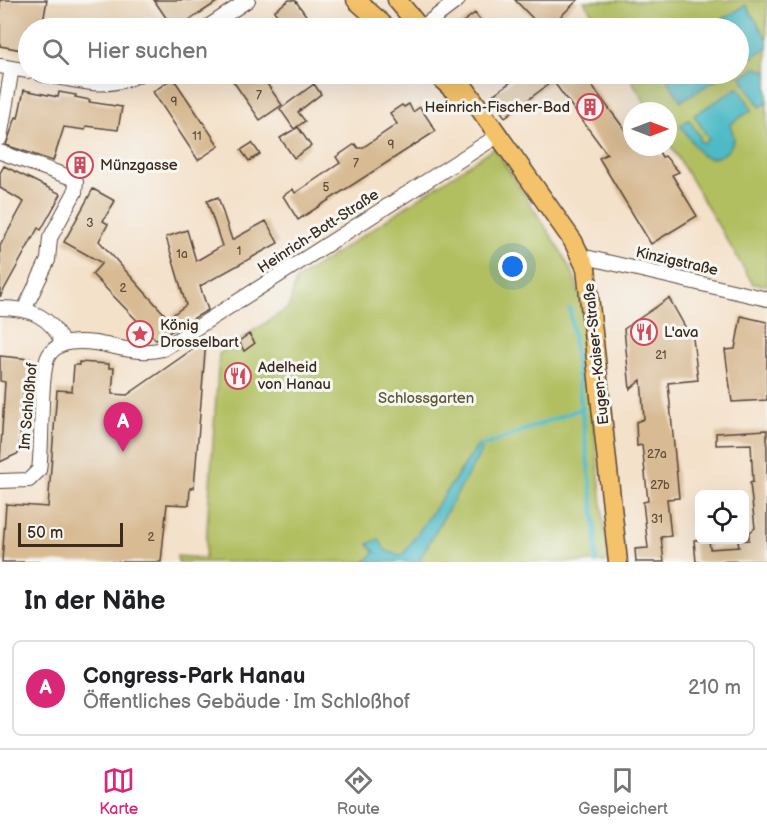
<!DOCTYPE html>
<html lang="de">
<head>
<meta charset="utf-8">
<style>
	:root { --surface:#fff; --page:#f2f2f2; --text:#202124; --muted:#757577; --line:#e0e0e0; --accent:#db2777 }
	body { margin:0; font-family:"Balsamiq Sans",sans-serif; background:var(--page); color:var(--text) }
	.controls { position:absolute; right:18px; bottom:18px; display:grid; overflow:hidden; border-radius:9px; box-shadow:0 6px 24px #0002 }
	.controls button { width:54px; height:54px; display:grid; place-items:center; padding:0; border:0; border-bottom:2px solid var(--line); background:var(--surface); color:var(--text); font:30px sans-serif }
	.compass { position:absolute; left:623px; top:102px; width:54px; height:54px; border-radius:50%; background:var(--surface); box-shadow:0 6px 24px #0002; rotate:90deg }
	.scale { position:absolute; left:18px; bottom:15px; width:105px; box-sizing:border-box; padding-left:6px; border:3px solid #3b2a1e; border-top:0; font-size:16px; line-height:21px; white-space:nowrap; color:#3b2a1e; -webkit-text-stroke:4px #f6f6f2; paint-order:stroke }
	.you { position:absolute; left:513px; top:267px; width:21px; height:21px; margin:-15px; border:4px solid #fff; border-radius:50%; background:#1a73e8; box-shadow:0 0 0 9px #1a73e833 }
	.badge { display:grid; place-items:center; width:39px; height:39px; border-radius:50%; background:var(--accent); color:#fff; font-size:20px; font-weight:700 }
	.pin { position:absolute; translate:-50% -50px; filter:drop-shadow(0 2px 3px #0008) }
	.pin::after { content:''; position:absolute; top:32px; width:21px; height:18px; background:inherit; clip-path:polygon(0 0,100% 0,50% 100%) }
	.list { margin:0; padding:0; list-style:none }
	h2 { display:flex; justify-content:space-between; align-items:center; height:78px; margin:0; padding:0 24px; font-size:26px }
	h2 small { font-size:20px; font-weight:400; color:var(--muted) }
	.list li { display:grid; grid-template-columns:39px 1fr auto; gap:18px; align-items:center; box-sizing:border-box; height:96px; margin:0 12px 12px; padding:0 12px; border:2px solid var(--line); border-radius:9px }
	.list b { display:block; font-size:22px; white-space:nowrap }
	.list p { margin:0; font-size:20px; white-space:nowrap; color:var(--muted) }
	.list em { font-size:20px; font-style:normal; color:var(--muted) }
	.icon { flex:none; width:33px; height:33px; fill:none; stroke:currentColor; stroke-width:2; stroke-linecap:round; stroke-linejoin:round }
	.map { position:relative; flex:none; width:767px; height:562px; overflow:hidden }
	.search { position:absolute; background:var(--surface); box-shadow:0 6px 24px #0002; left:18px; right:18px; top:18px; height:66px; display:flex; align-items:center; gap:15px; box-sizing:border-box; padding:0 21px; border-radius:33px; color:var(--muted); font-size:22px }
	.sheet { height:186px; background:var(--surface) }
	nav { display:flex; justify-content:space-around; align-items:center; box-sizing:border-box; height:84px; border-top:2px solid var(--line); background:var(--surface); font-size:16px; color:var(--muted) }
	nav a { display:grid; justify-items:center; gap:3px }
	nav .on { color:var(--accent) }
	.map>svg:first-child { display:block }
	.built { fill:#ead4b8 }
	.green { fill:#b1bf61; stroke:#767440; stroke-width:1.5 }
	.water { fill:#4dbac6; stroke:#447272; stroke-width:1.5 }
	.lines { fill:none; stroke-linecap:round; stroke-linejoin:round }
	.stream { stroke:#4dbac6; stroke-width:4.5 }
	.building { fill:#d8ba93 }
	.minor-casing { stroke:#574538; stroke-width:16 }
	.major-casing { stroke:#574538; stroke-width:21 }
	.minor { stroke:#fff; stroke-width:14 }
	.major { stroke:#f3c26a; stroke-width:18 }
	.labels { text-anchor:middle; stroke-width:6; stroke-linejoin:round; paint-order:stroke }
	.number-label { font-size:12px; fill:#624e3b }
	.poi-label { font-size:15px; fill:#3b2a1e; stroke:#f6f6f2; text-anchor:start }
	.street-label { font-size:15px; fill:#3b2a1e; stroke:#f6f6f2 }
	.park-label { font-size:15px; fill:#5e5732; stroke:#f6f6f2 }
</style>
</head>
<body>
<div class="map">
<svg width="767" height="562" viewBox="0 0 767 562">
	<rect width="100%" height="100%" fill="#f6f6f2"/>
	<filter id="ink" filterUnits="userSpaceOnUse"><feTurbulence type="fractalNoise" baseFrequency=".0167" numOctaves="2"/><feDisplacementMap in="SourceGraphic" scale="12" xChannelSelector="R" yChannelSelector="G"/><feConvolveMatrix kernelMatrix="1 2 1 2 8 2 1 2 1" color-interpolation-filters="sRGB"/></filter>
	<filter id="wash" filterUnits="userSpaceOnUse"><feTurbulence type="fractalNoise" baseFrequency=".008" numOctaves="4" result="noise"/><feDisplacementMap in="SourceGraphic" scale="24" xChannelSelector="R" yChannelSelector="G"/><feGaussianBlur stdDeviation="1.35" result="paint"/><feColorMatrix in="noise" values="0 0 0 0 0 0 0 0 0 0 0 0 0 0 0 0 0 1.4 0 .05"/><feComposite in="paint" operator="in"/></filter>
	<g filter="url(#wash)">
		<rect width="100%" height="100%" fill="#f4e1ca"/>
		<path class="built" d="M0,0H146L164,28H28V56L0,51Z"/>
		<path class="green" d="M767,0V285L753,284L668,141V111H650L628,74H738V28H601L584,1Z
			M494,148L559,248L575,278L582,311L608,562H178L177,556L205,558L219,354L289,307L296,280Z"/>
		<path class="water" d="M746,5L767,39V48L739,65L738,28H708Z
			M756,68L767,71V103L760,107L741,77Z
			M664,74H726L681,101Z
			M739,87L752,110L730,124L734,138C730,154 716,162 701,155L680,125L689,120L700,137L699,141L704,143L709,139L694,115Z
			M479,444L482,450L418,562H365L375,552L368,544L379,539L385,550L400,556L404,553Z"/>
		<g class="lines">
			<path class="stream" d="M570,309L595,524L596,562
				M480,447L583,408"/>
		</g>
		<g id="blocks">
			<path class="building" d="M0,0H47L42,28H28V51L0,46Z
				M154,0H220L185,23L189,28H173Z
				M289,0H295L315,28H286L274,11Z
				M515,0H578L548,28H542Z
				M475,13L486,28H455Z
				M228,74H260L282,105L260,120Z
				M522,74H583L632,139V147H656L662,157L665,156L679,172L672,175L697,216L651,244L599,158L607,154L553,81L505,117L490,97Z
				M173,78L219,146L198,160L153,92Z
				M314,84L321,94L298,112L305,121L294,129L280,109Z
				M24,90L58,97L59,92L76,95L75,97L90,100L89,102L122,107L118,130L86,126L85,130L64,127L53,161L6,145L16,117L18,118Z
				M409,104L413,112L420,107L436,131L298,220L283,196L293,189L295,193L340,163L336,157L355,144L358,148H362L397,124L390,113L402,105L404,107Z
				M298,127L311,146L294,158L280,138Z
				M252,143L260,154L249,161L241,150Z
				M4,166L61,194L41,230L38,228L0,297V246L24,202L0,188V173Z
				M93,189L115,201L103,221L108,224L99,241L168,318L186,305L166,237L187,230L196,261L222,246L207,201L218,197L232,240L266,221L278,243L200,286L208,310L156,340L92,274L102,263L64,242Z
				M669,298L687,330H692L698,380L668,383L679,498L667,499L671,536L661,537L664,562H636L635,549L648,548L643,502L648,501L642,445L637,446L636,422L644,419L641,380L630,389L624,329Z
				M741,316L767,322V400L732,402L725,350L735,349Z
				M249,334L255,343L244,351L239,341Z
				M206,340L194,488H190L189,505L167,504L161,562H2L6,504L48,507L57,390L72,391L74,365H79V362L109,364V368H114L112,394L127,395Z
				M0,356L30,359L28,383H24L19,453L0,462L5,382L0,381Z
				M767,430V561L696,562L694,540H709L710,549L739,547L738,541L749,540V533L755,528L750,483L753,482L751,444L716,445V433Z"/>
		</g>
	</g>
	<g filter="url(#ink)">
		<use href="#blocks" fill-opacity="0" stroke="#574538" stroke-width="1.5"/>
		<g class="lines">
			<defs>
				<path id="minor" d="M206,28L248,0
					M421,28L458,0
					M0,66L28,71
					M41,74C78,80 104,92 140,74
					M0,138L12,68
					M0,152L72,178L76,182L75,192L50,238L48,260L24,310
					M581,256L767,299
					M0,308C30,308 51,316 63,344
					M0,481L29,480L39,470C43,445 39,372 49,355C58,340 80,341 95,343C119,347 139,355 163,349L499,135"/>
				<path id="major" d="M356,0L387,28
					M397,0L420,28
					M436,74L464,100
					M455,74L573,241L586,268L618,562"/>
			</defs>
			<use href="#minor" class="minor-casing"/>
			<use href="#major" class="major-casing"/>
			<use href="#minor" class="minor"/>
			<use href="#major" class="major"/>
		</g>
	</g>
	<defs>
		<symbol id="building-ring" viewBox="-11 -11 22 22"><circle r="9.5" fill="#f6f6f2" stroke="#d1495b" stroke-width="1.5"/><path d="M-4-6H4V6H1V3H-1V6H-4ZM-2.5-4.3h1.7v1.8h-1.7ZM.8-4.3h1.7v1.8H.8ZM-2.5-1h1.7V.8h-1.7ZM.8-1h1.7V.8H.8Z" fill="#d1495b"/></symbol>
		<symbol id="restaurant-ring" viewBox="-11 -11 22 22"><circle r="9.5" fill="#f6f6f2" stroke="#d1495b" stroke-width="1.5"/><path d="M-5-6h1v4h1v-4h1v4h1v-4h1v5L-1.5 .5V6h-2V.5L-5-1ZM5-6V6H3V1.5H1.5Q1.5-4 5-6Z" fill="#d1495b"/></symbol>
		<symbol id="sight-ring" viewBox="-11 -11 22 22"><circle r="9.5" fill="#f6f6f2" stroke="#d1495b" stroke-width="1.5"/><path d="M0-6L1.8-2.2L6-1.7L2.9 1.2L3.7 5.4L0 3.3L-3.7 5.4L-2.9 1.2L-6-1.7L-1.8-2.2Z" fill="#d1495b"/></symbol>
	</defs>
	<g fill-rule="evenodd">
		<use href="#building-ring" x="575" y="92" width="30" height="30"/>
		<use href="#building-ring" x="65" y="150" width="30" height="30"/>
		<use href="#restaurant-ring" x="629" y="317" width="30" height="30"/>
		<use href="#sight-ring" x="125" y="319" width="30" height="30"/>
		<use href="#restaurant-ring" x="223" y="361" width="30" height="30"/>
	</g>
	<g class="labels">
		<g class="number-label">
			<text x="259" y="99">7</text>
			<text x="174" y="106">9</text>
			<text x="197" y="140">11</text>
			<text x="391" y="149">9</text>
			<text x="356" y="167">7</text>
			<text x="326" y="191">5</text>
			<text x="90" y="227">3</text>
			<text x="239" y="255">1</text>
			<text x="182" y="258">1a</text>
			<text x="123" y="292">2</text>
			<text x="661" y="359">21</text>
			<text x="657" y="458">27a</text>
			<text x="660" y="489">27b</text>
			<text x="657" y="523">31</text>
			<text x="151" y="541">2</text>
		</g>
		<g class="poi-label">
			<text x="570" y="112" text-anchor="end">Heinrich-Fischer-Bad</text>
			<text x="100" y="170">Münzgasse</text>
			<text x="160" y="330">König<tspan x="160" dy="17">Drosselbart</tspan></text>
			<text x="664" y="337">L'ava</text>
			<text x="258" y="372">Adelheid<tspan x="258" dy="17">von Hanau</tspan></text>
		</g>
		<g class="street-label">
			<text transform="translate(318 231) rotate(-33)" y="5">Heinrich-Bott-Straße</text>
			<text transform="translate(677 261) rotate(13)" y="5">Kinzigstraße</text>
			<text transform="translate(596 354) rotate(-96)" y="5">Eugen-Kaiser-Straße</text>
			<text transform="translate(28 406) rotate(-85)" y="5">Im Schloßhof</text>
		</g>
		<g class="park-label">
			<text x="426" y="403">Schlossgarten</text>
		</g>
	</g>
</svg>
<div class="controls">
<button><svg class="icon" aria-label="locate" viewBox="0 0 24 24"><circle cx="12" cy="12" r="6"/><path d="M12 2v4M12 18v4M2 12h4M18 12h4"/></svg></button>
</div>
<svg class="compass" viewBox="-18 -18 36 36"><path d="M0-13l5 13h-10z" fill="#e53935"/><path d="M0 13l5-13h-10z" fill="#757577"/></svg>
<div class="scale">50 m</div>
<div class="you"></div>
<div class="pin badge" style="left:123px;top:452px">A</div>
<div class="search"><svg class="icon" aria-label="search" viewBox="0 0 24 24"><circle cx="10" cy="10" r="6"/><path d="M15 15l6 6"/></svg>Hier suchen</div>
</div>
<section class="sheet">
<h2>In der Nähe<small></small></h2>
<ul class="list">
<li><span class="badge">A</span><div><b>Congress-Park Hanau</b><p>Öffentliches Gebäude · Im Schloßhof</p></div><em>210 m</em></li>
</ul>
</section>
<nav>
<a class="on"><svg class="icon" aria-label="map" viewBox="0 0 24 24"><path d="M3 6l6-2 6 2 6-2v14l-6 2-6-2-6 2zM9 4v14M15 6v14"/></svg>Karte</a>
<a><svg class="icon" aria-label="directions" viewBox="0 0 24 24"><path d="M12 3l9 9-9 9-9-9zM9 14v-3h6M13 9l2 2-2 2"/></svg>Route</a>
<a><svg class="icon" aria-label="saved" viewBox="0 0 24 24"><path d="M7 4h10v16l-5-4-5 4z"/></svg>Gespeichert</a>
</nav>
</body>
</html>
